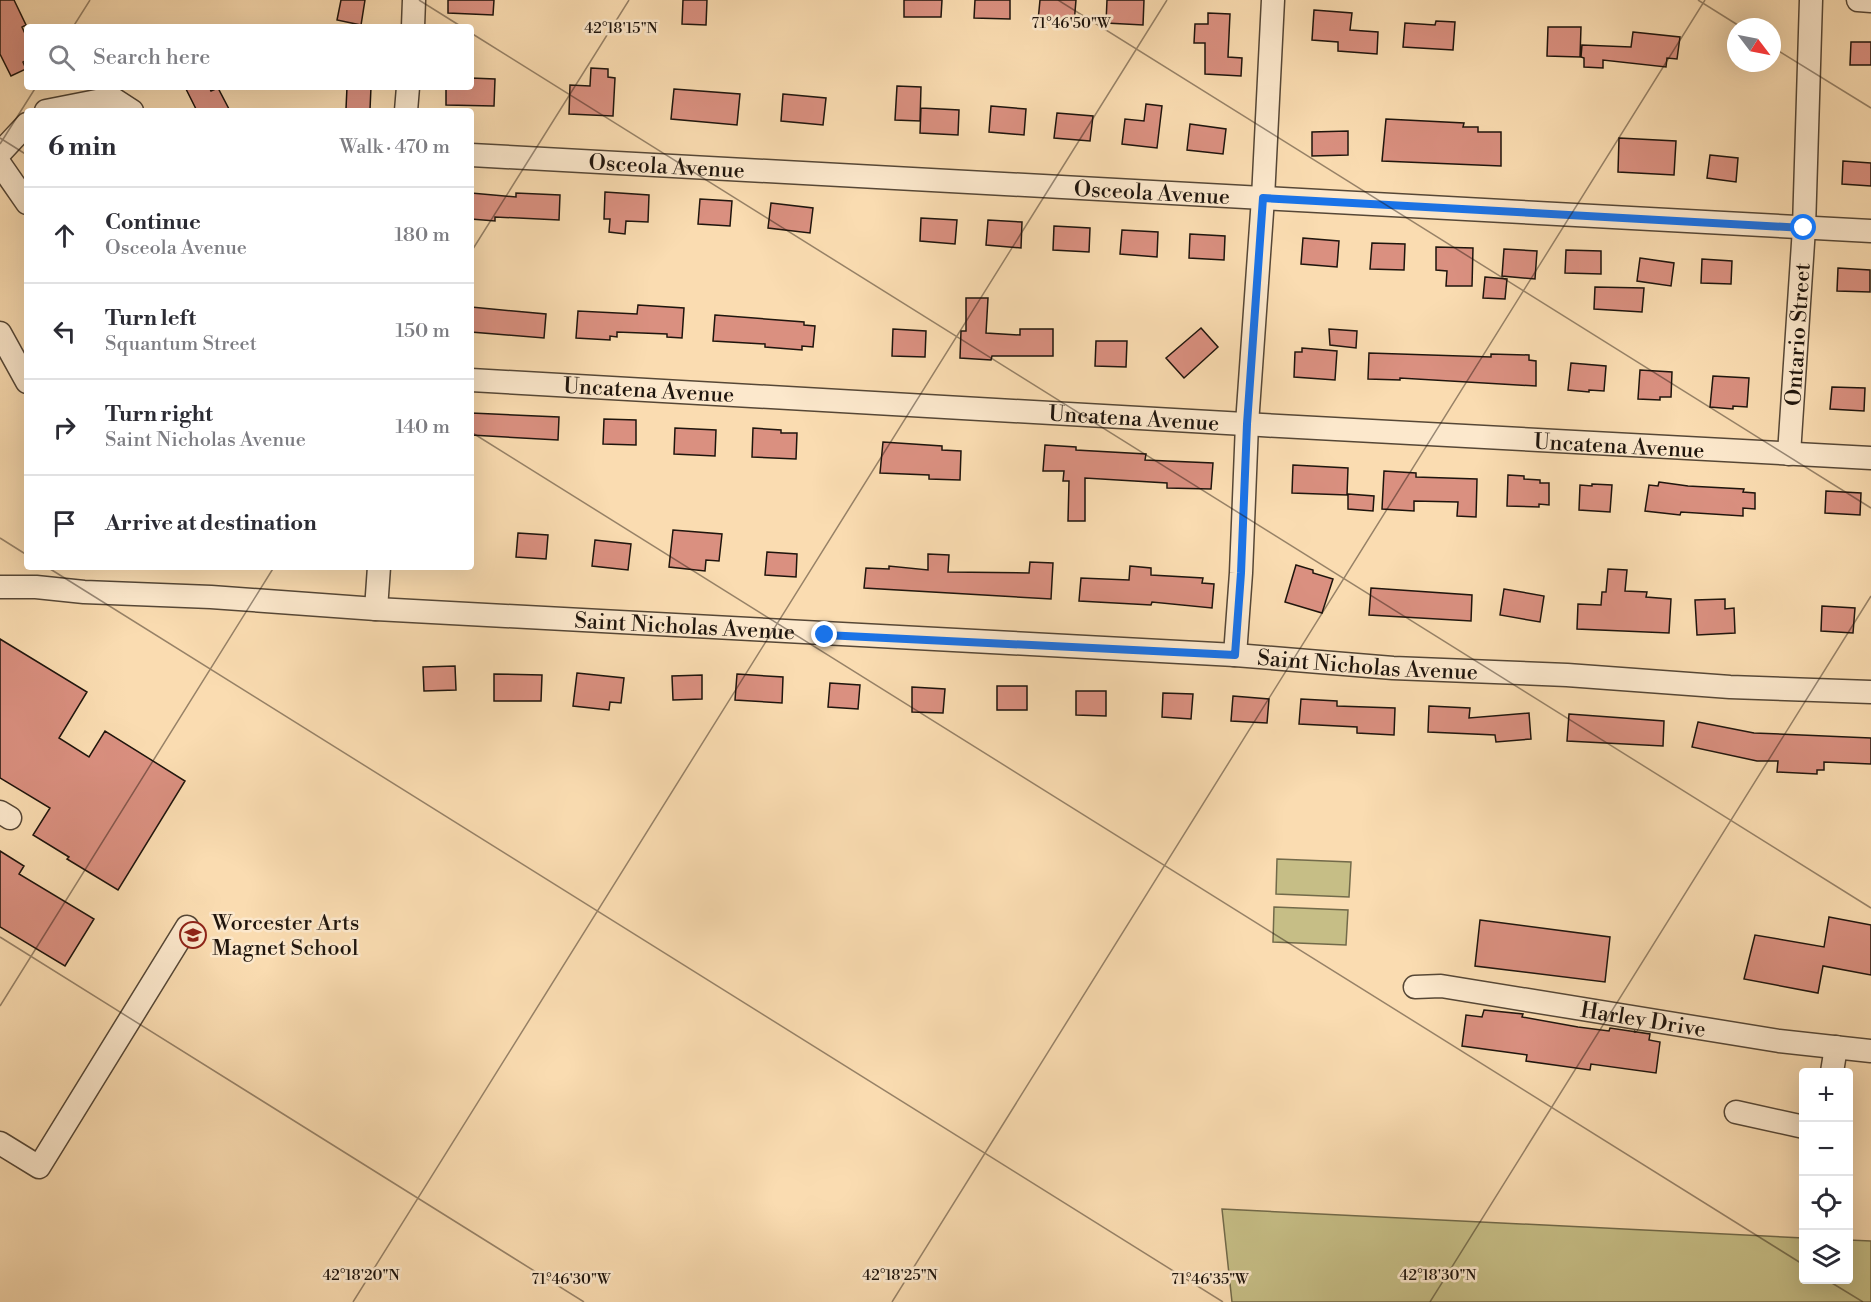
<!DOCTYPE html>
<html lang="en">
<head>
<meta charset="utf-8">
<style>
	:root { --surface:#fff; --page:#f7f7f7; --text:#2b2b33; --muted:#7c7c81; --line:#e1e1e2 }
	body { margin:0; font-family:"Libre Bodoni",serif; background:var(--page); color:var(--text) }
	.controls { position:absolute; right:18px; bottom:18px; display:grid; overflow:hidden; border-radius:6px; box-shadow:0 6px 24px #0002 }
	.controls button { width:54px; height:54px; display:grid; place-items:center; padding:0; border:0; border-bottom:2px solid var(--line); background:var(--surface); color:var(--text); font:30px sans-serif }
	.compass { position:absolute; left:1727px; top:18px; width:54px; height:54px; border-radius:50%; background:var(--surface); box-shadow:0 6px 24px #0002; rotate:122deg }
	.stop { position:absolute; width:18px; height:18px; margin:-14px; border:4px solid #1a73e8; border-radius:50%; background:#fff }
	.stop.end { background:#1a73e8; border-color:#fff; box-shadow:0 2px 6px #0008 }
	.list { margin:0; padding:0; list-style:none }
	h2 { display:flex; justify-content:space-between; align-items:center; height:78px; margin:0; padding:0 24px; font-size:26px }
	h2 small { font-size:20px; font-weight:400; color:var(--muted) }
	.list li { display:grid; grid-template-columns:39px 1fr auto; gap:18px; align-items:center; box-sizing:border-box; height:96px; padding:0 24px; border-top:2px solid var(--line) }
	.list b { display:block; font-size:22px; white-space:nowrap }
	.list p { margin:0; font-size:20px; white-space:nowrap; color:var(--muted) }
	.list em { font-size:20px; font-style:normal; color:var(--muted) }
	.icon { flex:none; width:33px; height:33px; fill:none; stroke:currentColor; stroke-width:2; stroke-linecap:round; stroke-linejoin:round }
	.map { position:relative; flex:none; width:1871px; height:1302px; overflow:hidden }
	.search { position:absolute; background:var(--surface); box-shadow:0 6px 24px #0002; left:24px; top:24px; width:450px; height:66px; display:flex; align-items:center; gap:15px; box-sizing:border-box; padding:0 21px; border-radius:6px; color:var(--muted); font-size:22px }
	.panel { position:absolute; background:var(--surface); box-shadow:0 6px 24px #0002; left:24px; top:108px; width:450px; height:462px; border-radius:6px }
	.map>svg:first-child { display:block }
	.green { fill:#c6be86; stroke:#726a4a; stroke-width:1.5 }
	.building { fill:#da9080; stroke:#1f150d; stroke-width:1.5 }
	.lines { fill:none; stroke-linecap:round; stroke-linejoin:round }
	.minor-casing { stroke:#564736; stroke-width:25 }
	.minor { stroke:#fce8cc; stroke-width:22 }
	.route { stroke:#1a73e8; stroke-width:8 }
	.ticks { fill:none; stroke:#1f150d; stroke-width:1.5; stroke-opacity:0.45 }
	.labels { text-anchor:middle; stroke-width:5; stroke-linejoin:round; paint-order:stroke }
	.street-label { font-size:22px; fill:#1f150d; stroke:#fce8cc }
	.poi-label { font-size:22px; fill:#1f150d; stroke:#fce8cc; text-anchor:start }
	.ticks-label { font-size:15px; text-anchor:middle; fill:#1f150d; stroke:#fce8cc; stroke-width:5; stroke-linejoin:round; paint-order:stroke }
</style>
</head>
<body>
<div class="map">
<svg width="1871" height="1302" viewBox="0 0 1871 1302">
	<rect width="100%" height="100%" fill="#fadcb1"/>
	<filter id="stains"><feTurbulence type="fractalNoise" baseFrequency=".00333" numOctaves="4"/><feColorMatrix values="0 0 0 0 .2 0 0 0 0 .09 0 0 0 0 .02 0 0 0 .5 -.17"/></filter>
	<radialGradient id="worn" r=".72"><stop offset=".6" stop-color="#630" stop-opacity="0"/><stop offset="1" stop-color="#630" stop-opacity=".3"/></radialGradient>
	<path class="green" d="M1277,859L1351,862L1349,897L1276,894Z
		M1274,907L1348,910L1346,945L1273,942Z
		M1222,1209L1803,1238L1804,1280H1848L1849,1240L1871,1241V1302H1232Z"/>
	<path class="building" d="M0,0H14L26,25L22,27L27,38V60L23,62L26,69L11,76L0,54Z
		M341,0H365L361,25L337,20Z
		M448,0H494L493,15L448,13Z
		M683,0H707L706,25L682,24Z
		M904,0H942L941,17H904Z
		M975,0H1010V19L974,18Z
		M1040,0H1076L1074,24L1038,21Z
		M1107,0H1144L1143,25L1106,23Z
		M1314,10L1352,13L1350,30L1378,32L1377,54L1338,51V42L1312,40Z
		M1208,13L1230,14L1228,57L1242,58L1241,76L1205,74V43H1194L1195,24H1208Z
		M1436,21L1455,22L1453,50L1403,47L1405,23L1435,25Z
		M1548,27H1581L1580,57L1547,56Z
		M1633,32L1680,37L1677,59L1667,58L1666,67L1603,60V68L1584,67V58L1581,57L1582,45L1631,47Z
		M1851,42H1871V65H1850Z
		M591,68L608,69V77L615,78L613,116L569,114L570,85L590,86Z
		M471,78L495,79L494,106L446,105V87H471Z
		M897,86L921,87L920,121L895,120Z
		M185,87H209L211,91L218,88L230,111H197Z
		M347,87H371L370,110L346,109Z
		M674,89L740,94L737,125L671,119Z
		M783,94L826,98L823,125L781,121Z
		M1146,104L1162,106L1157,148L1122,144L1125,119L1144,121Z
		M991,106L1026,109L1024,135L989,132Z
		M921,108L959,110L958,135L920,133Z
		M1057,113L1093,116L1090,141L1054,138Z
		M1386,119L1464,123L1463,127H1478V132H1501V166L1382,161Z
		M1190,124L1226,129L1223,154L1187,150Z
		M1348,131V155L1312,156V132Z
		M1619,138L1676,141L1674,175L1618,172Z
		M1710,155L1738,158L1736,182L1707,178Z
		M1843,161L1871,163V186L1842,184Z
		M605,192L649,195L648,222L626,221L625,234L609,232L610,219H604Z
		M471,193L516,197V193L560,195L559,220L495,217V221L471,219Z
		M700,199L732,201L730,226L698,224Z
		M771,203L813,208L810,233L768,228Z
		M921,218L957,220L955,244L920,241Z
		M988,220L1022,222L1021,248L986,245Z
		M1054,226L1090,228L1089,252L1053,250Z
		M1122,230L1158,232L1157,257L1120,254Z
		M1190,234L1225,236L1224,260L1189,258Z
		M1303,238L1339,241L1337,267L1301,264Z
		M1372,243L1405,244L1404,270L1370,269Z
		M1436,247L1473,248L1472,286H1446L1447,271L1436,270Z
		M1504,249L1537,251L1535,279L1502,276Z
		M1566,250L1601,251V274L1565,273Z
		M1640,258L1674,263L1671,286L1637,281Z
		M1702,259L1732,261L1731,284L1701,283Z
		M1838,268L1870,270V292L1837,291Z
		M1485,277L1507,279L1505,299L1483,298Z
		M1595,287L1644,288L1642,312L1594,309Z
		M966,298H988L986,333L1020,335V329H1053V356H992L991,360L960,358L961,331H966Z
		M638,305L684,308L682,338L667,337V334L617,332V337L610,336V340L576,338L578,311L637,314Z
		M471,307L546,314L544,338L471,332Z
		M715,315L804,322V325L815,326L813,347L802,346V350L765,347V344L713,341Z
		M1201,328L1218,347L1184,378L1166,358Z
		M893,329L926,331L925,357L892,356Z
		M1329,329L1357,331L1356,348L1330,345Z
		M1096,341H1127L1126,367L1095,366Z
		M1302,348L1337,351L1335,380L1294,377L1295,352H1302Z
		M1369,353L1491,357V354L1529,355V360L1536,361V386L1400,378V380L1368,379Z
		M1571,363L1606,366L1604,391L1589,390V392L1568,390Z
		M1640,370L1672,372L1671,397H1660V400L1638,399Z
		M1713,376L1749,378L1747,407L1733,406V409L1710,407Z
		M1832,387L1865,388L1864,411L1830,409Z
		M471,413L559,417L558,440L471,435Z
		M604,419L636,420V445L603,444Z
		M675,428L716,430L715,456L674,454Z
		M753,428L781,430V433H797L796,459L752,457Z
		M883,442L942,446V450L961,451L960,480L929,479V475L880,473Z
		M1045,445L1076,447V450L1146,454L1145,460L1213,463L1211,489L1167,488V483L1085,478V521H1068L1069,481H1063L1064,471H1043Z
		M1293,465L1348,468L1347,495L1292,493Z
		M1384,471L1416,473V477L1477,479L1476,517L1457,516L1458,502L1414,501V511L1382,509Z
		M1508,475L1524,476V479L1540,480V483H1549V505L1539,504V507L1507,506Z
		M1659,482L1688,486L1744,489L1743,492L1755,493V509L1743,508V516L1681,512L1680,515L1645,511L1649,485L1658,486Z
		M1592,484L1612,485L1610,512L1579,510L1580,485L1592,486Z
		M1826,491L1861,493L1860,515L1825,513Z
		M1348,494L1374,496L1373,511L1348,509Z
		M673,530L722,534L719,561L706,560L705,571L669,567Z
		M518,533L548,535L546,559L516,557Z
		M595,540L631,544L628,570L592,566Z
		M767,552L797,554L796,577L765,575Z
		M928,554L949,555L948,572L1029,573L1030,562L1053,563L1051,599L864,588L866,568L889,569V566L928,570Z
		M1296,565L1313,570V573L1333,579L1322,613L1285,602Z
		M1130,566L1151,568V575L1203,578L1202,583L1214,584L1212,608L1152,602L1151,605L1079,601L1081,578L1129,580Z
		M1608,569L1627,570L1625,591L1647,592L1646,597L1671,599L1669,633L1577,629L1578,604L1601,605L1602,592H1606Z
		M1371,588L1472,595L1471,621L1369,615Z
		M1504,589L1544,596L1540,622L1500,615Z
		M1725,599V609L1734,608L1735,633L1697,635L1695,600Z
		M1822,606L1855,608L1853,633L1821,631Z
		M0,639L87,692L59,738L89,757L105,731L185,781L118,890L67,859L69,857L33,835L50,808L0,778Z
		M455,666L456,690L424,691L423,667Z
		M577,673L624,678L621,703L610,702L609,710L573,706Z
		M494,674L542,675L541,701H494Z
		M737,674L783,677L782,703L735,700Z
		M702,675V699L673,700L672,676Z
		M830,683L860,685L858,709L828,707Z
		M997,686H1027V710H997Z
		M912,687L945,689L943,713L912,712Z
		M1076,691H1106V716L1076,715Z
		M1163,693L1193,694L1191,719L1162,717Z
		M1233,696L1269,699L1267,723L1231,721Z
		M1301,699L1337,701V706L1395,708L1394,735L1357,733V727L1299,724Z
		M1429,706L1470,708L1469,718L1529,713L1531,739L1496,742L1495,735L1428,732Z
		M1569,714L1664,721L1663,746L1567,741Z
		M1698,722L1754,733L1871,738V764L1824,762V770H1817V774L1777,772L1778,761H1757L1692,747Z
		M0,851L24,866L19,874L94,919L65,966L0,927Z
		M1829,917L1871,925V975L1823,966L1818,993L1744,979L1755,935L1824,947Z
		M1480,920L1610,937L1605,982L1475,966Z
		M1484,1010L1523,1014L1522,1017L1578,1027L1609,1031L1610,1028L1650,1034L1649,1040L1660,1042L1656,1073L1591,1064L1590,1070L1526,1061L1527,1055L1462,1046L1466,1015L1482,1017Z"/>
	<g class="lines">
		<defs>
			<g id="minor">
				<path d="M1858,0L1871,1"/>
				<path d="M413,27L414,0"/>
				<path d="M46,111L112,98L132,111"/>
				<path d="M406,111L408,87"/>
				<path d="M0,153L27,124"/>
				<path id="s1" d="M471,155L1871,231"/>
				<path d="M0,164L27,203"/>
				<path d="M0,333L27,382"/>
				<path id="s2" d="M471,380C938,404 1404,436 1871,458"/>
				<path id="s3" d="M1789,454L1804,228L1811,0"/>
				<path id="s4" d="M0,587H36L84,592L211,597L376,609L1235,655L1393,668L1567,675L1730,687L1871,692"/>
				<path d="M376,609L379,567"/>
				<path d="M1235,655L1241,573L1247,424L1263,198L1273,0"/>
				<path d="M0,812L10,818"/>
				<path id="s5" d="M1415,987L1441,986L1779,1041L1871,1051"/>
				<path d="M1832,1072L1836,1047"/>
				<path d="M1736,1112L1804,1127"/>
				<path d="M0,1143L39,1167L187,927"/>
			</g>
		</defs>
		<use href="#minor" class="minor-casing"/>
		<use href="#minor" class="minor"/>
	</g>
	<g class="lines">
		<path class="route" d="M825,635L1235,655L1241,573L1247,424L1263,198L1804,228"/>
	</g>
	<path class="ticks" d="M419,0L462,27M1058,0L1871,508M1698,0L1741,27M73,27L90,0M471,33L1871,908M1772,47L1871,108M0,138L27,155M0,144L36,87M471,252L629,0M471,432L1804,1265M0,538L27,555M47,567L1223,1302M0,937L584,1302M0,1006L274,567M1827,1280L1863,1302M353,1302L1167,0M892,1302L1705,0M1430,1302L1871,596"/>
	<defs>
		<symbol id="school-ring" viewBox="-11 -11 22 22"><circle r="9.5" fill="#fce8cc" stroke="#8f2418" stroke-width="1.5"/><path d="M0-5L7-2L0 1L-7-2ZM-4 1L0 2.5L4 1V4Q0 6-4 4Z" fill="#8f2418"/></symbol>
	</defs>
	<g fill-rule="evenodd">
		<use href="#school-ring" x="178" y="920" width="30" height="30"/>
	</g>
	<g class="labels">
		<g class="street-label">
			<text dy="8" stroke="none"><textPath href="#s1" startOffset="196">Osceola Avenue</textPath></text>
			<text dy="8" stroke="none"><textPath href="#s1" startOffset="682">Osceola Avenue</textPath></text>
			<text dy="8" stroke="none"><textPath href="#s3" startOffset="120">Ontario Street</textPath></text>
			<text dy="8" stroke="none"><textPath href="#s2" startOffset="178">Uncatena Avenue</textPath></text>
			<text dy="8" stroke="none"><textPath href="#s2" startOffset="664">Uncatena Avenue</textPath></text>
			<text dy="8" stroke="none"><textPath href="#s2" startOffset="1150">Uncatena Avenue</textPath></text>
			<text dy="8" stroke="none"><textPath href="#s4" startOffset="686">Saint Nicholas Avenue</textPath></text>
			<text dy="8" stroke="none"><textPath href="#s4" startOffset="1370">Saint Nicholas Avenue</textPath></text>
			<text dy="8" stroke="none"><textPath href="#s5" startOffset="231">Harley Drive</textPath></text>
		</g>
		<g class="poi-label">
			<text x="212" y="930">Worcester Arts<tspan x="212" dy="25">Magnet School</tspan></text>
		</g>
	</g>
	<g class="ticks-label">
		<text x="1071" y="28">71°46'50"W</text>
		<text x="621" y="33">42°18'15"N</text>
		<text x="361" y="1280">42°18'20"N</text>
		<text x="900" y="1280">42°18'25"N</text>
		<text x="1438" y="1280">42°18'30"N</text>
		<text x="571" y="1284">71°46'30"W</text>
		<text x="1210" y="1284">71°46'35"W</text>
	</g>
	<rect width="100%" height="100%" filter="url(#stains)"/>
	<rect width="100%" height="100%" fill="url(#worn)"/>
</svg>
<div class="controls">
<button>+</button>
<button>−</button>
<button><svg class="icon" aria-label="locate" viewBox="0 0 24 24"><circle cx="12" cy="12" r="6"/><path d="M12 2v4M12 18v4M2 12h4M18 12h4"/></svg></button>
<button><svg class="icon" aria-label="layers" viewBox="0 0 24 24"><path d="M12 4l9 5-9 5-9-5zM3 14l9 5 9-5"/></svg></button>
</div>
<svg class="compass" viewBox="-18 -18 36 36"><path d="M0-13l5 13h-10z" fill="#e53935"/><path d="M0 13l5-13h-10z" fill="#7c7c81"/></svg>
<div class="stop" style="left:1804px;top:228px"></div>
<div class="stop end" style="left:825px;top:635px"></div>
<div class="search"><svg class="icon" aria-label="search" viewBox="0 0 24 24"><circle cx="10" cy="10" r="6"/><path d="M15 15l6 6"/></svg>Search here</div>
<section class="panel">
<h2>6 min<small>Walk · 470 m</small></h2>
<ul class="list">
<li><svg class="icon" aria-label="ahead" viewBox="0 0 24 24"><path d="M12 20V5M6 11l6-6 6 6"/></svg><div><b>Continue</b><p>Osceola Avenue</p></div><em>180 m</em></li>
<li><svg class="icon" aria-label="left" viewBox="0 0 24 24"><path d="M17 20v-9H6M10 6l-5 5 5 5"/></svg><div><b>Turn left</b><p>Squantum Street</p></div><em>150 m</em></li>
<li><svg class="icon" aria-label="right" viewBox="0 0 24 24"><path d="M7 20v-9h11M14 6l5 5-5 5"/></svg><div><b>Turn right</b><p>Saint Nicholas Avenue</p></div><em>140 m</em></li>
<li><svg class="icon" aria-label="arrive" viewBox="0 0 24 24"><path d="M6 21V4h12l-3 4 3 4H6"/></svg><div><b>Arrive at destination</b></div></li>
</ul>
</section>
</div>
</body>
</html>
